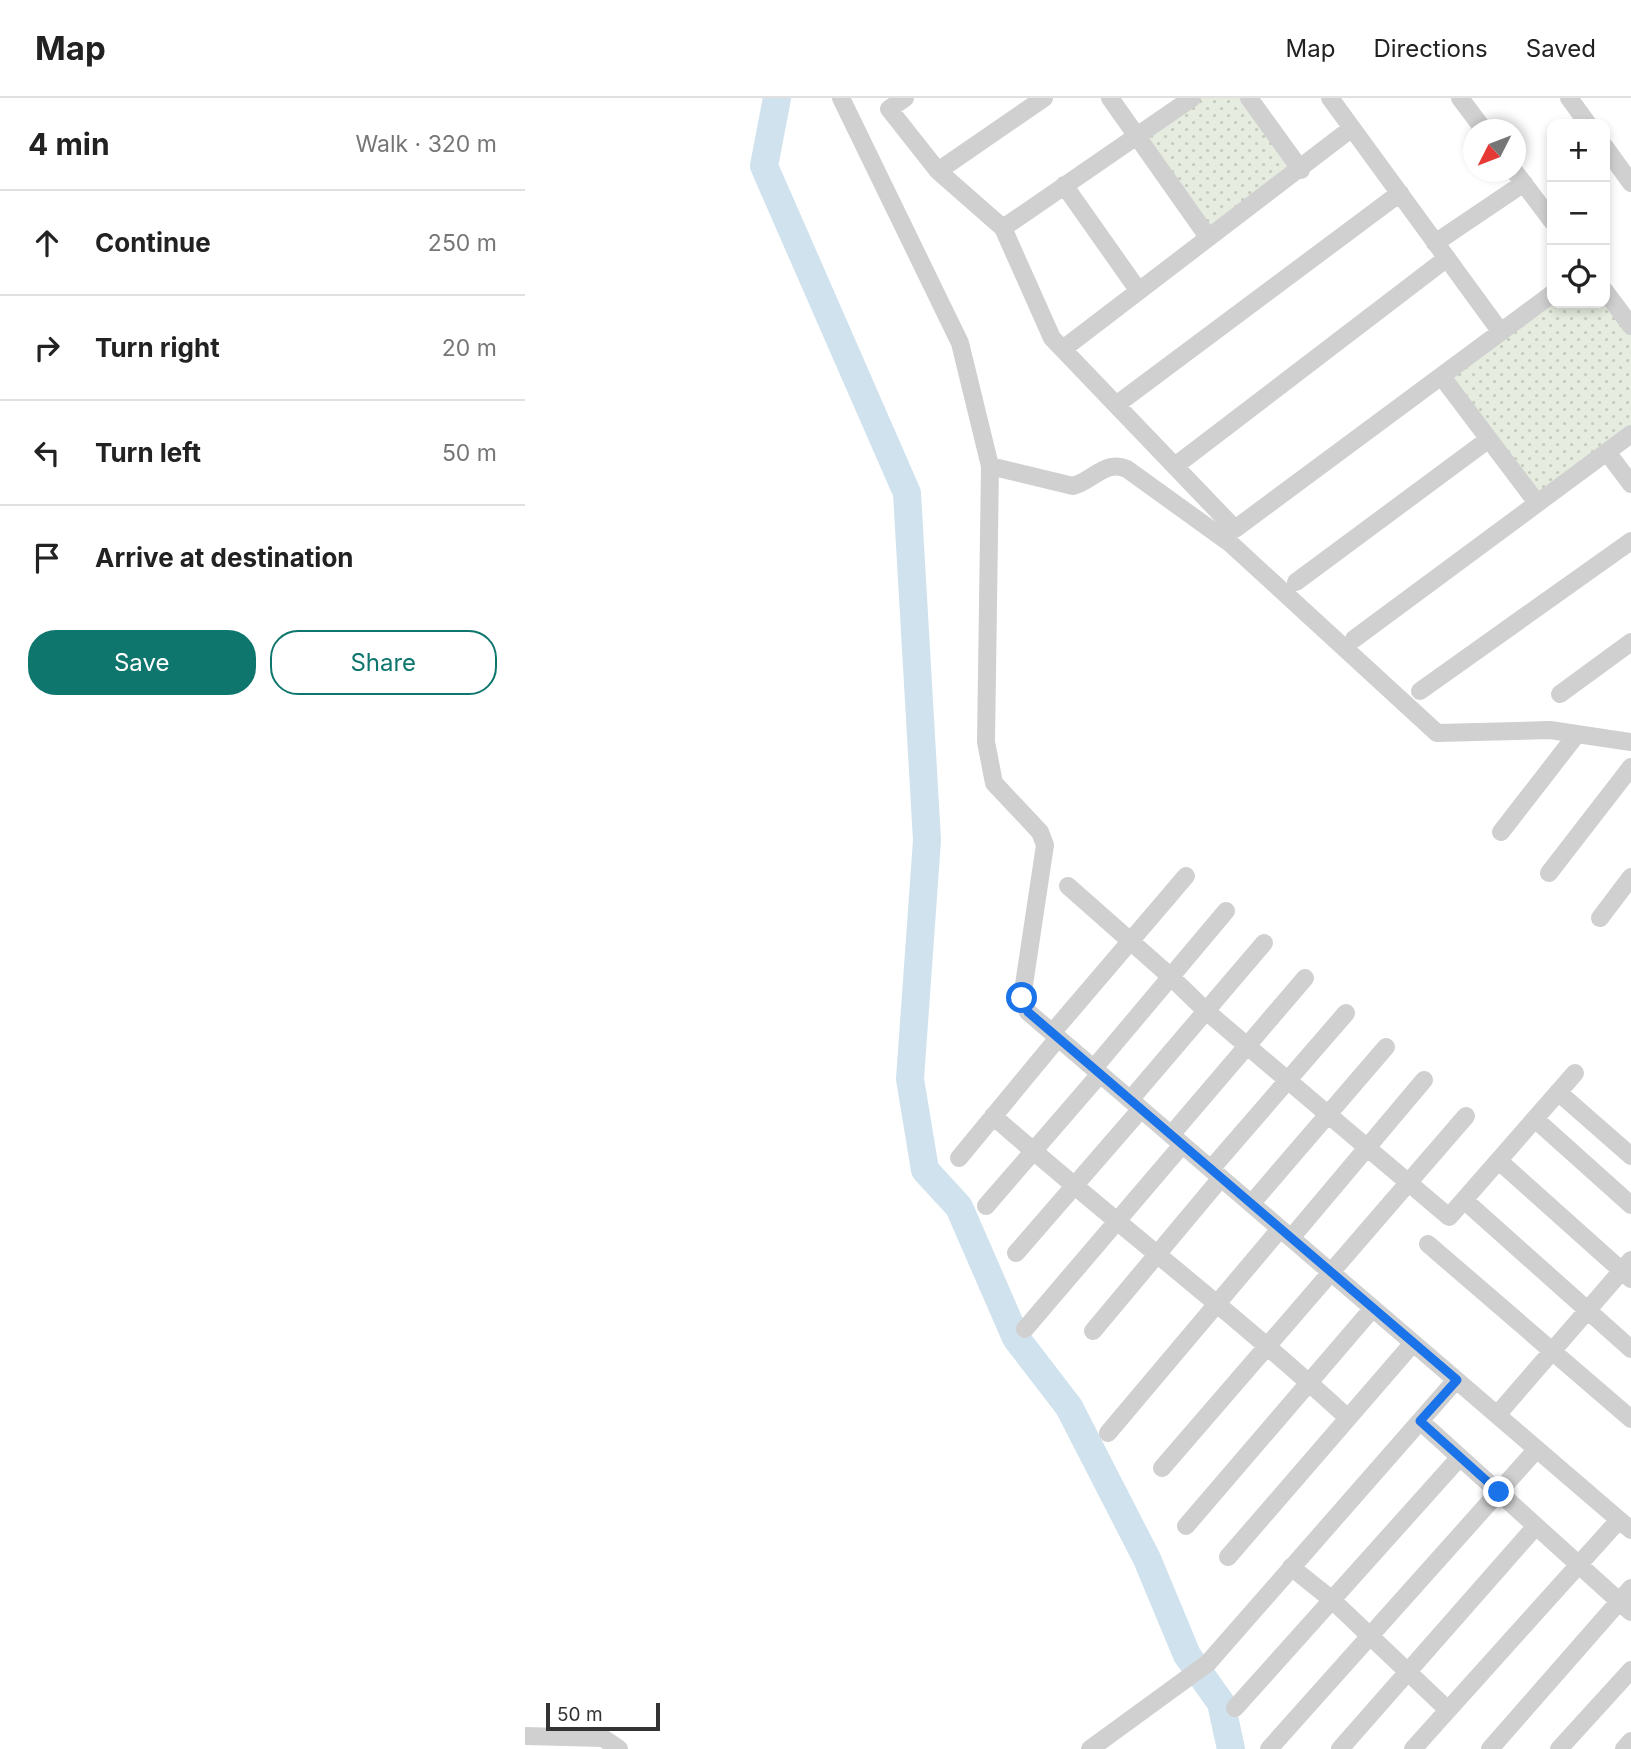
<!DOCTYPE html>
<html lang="en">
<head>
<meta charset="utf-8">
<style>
	:root { --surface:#fff; --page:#f2f2f2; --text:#222; --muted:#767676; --line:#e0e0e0; --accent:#0f766e }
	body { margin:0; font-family:Inter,sans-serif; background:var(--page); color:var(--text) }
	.controls { position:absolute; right:21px; top:21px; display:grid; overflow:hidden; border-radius:14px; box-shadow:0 4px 10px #0003 }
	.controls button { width:63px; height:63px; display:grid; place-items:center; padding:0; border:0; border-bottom:2px solid var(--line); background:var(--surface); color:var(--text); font:35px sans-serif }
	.compass { position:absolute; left:938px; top:21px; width:63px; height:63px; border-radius:50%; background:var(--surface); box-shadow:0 4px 10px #0003; rotate:228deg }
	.scale { position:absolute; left:21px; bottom:18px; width:114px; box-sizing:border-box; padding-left:7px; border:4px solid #333; border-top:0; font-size:19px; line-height:24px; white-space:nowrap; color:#333; -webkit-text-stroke:5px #fff; paint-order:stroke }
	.stop { position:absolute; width:21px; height:21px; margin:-16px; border:5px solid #1a73e8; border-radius:50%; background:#fff }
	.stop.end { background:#1a73e8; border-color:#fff; box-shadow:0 2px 7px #0008 }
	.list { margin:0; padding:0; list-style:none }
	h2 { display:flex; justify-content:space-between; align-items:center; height:91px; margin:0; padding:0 28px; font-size:30px }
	h2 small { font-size:23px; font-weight:400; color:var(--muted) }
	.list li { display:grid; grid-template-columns:46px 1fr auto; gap:21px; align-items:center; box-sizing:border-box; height:105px; padding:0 28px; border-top:2px solid var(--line) }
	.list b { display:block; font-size:26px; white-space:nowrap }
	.list em { font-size:23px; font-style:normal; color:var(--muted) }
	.actions { display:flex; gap:14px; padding:21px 28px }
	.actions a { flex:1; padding:16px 0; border:2px solid var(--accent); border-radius:28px; text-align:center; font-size:24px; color:var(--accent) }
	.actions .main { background:var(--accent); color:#fff }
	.icon { flex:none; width:38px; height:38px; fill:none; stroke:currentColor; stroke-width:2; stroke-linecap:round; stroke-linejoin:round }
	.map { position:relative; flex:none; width:1106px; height:1651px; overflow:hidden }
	header { display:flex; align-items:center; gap:42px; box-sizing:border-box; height:98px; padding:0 35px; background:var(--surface); border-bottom:2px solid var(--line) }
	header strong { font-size:33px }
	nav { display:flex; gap:38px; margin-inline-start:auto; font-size:24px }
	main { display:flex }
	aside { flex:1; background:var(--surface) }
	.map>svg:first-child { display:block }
	.green { fill:url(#green-dots) }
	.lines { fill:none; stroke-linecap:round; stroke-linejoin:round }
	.river { stroke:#cfe2ee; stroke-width:28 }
	.street { stroke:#d0d0d0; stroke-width:18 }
	.route { stroke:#1a73e8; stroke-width:9 }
</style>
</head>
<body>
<header>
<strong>Map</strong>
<nav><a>Map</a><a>Directions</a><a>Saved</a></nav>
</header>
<main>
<aside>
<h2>4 min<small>Walk · 320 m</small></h2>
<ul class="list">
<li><svg class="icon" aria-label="ahead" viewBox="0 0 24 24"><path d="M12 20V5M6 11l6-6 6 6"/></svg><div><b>Continue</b></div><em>250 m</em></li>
<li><svg class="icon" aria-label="right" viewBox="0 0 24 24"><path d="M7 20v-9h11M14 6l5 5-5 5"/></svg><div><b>Turn right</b></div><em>20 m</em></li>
<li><svg class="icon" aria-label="left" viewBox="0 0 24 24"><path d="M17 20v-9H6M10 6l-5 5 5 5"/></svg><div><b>Turn left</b></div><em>50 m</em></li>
<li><svg class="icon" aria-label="arrive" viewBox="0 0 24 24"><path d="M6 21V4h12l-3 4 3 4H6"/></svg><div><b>Arrive at destination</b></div></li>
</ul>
<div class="actions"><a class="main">Save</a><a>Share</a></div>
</aside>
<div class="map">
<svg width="1106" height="1651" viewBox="0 0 1106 1651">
	<defs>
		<pattern id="green-dots" width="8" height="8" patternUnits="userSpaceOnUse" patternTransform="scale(1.75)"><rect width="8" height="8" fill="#e6ecdf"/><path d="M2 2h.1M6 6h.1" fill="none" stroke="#c6cbc0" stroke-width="1.8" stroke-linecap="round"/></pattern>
	</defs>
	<rect width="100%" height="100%" fill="#fff"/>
	<path class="green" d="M667,0H724L776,72L683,139L612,40Z
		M1027,205H1080L1106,228V336L1012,405L917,279Z"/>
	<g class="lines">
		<path class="river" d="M252,0L239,68L382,395L402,742L385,981L400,1072L434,1109L491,1240L544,1309L622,1461L662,1557L696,1605L706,1651"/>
		<path class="street" d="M316,0L435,245L465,368L461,644L469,685L515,734L520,747L497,900L503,914L1106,1432
			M380,0L364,11L413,73L478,130L527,240L710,431L1027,196
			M585,0L683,139
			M724,0L776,72
			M805,0L975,233
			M935,0L959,32
			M1044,0L1063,26
			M1080,49L1106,85
			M413,73L519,0
			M990,74L1027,123
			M539,87L613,192
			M478,130L667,0
			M910,145L999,85
			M1080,193L1106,228
			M538,251L827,30
			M917,279L1012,405
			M591,307L875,95
			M1082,354L1106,386
			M465,368L548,388C568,383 580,361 602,371L706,446L912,635L1025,632L1106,644
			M650,368L922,160
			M771,484L964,341
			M829,541L1106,336
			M895,593L1106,443
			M1035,596L1106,544
			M976,734L1052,636
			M1024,775L1106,669
			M543,788L646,879L681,913L924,1119L1050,975
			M1075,820L1106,779
			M527,935L661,778
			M569,970L701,813
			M1033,994L1106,1058
			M605,1002L739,845
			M468,1018C585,1121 709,1215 823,1320
			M1010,1021L1106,1107
			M646,1037L780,880
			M434,1060L533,940
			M974,1063L1106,1181
			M686,1071L821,915
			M939,1102L1106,1251
			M726,1106L861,949
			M461,1108L575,976
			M766,1140L899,982
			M903,1146L1106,1321
			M491,1155L616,1011
			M500,1231L657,1047
			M568,1233L696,1080
			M972,1317L1106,1162
			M895,1323L1106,1514
			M583,1335L755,1131
			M637,1370L941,1018
			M661,1428L848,1210
			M703,1459L888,1245
			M766,1469L806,1501L923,1612
			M710,1610L935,1359
			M0,1638L78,1640L94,1651
			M565,1651L683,1565L931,1282
			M744,1651L1012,1351
			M815,1651L1011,1428
			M888,1651L1094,1422
			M965,1651L1106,1490
			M1034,1651L1106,1572
			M1099,1651L1106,1643"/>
	</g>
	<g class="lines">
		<path class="route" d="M497,900L503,914L932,1282L895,1323L974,1394"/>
	</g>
</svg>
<div class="controls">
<button>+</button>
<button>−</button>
<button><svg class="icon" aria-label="locate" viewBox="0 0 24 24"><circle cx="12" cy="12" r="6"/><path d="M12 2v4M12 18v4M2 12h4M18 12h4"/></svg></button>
</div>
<svg class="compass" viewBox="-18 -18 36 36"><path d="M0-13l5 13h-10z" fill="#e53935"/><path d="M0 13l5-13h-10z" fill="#767676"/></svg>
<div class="scale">50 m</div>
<div class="stop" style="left:497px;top:900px"></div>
<div class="stop end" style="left:974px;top:1394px"></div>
</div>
</main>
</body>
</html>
